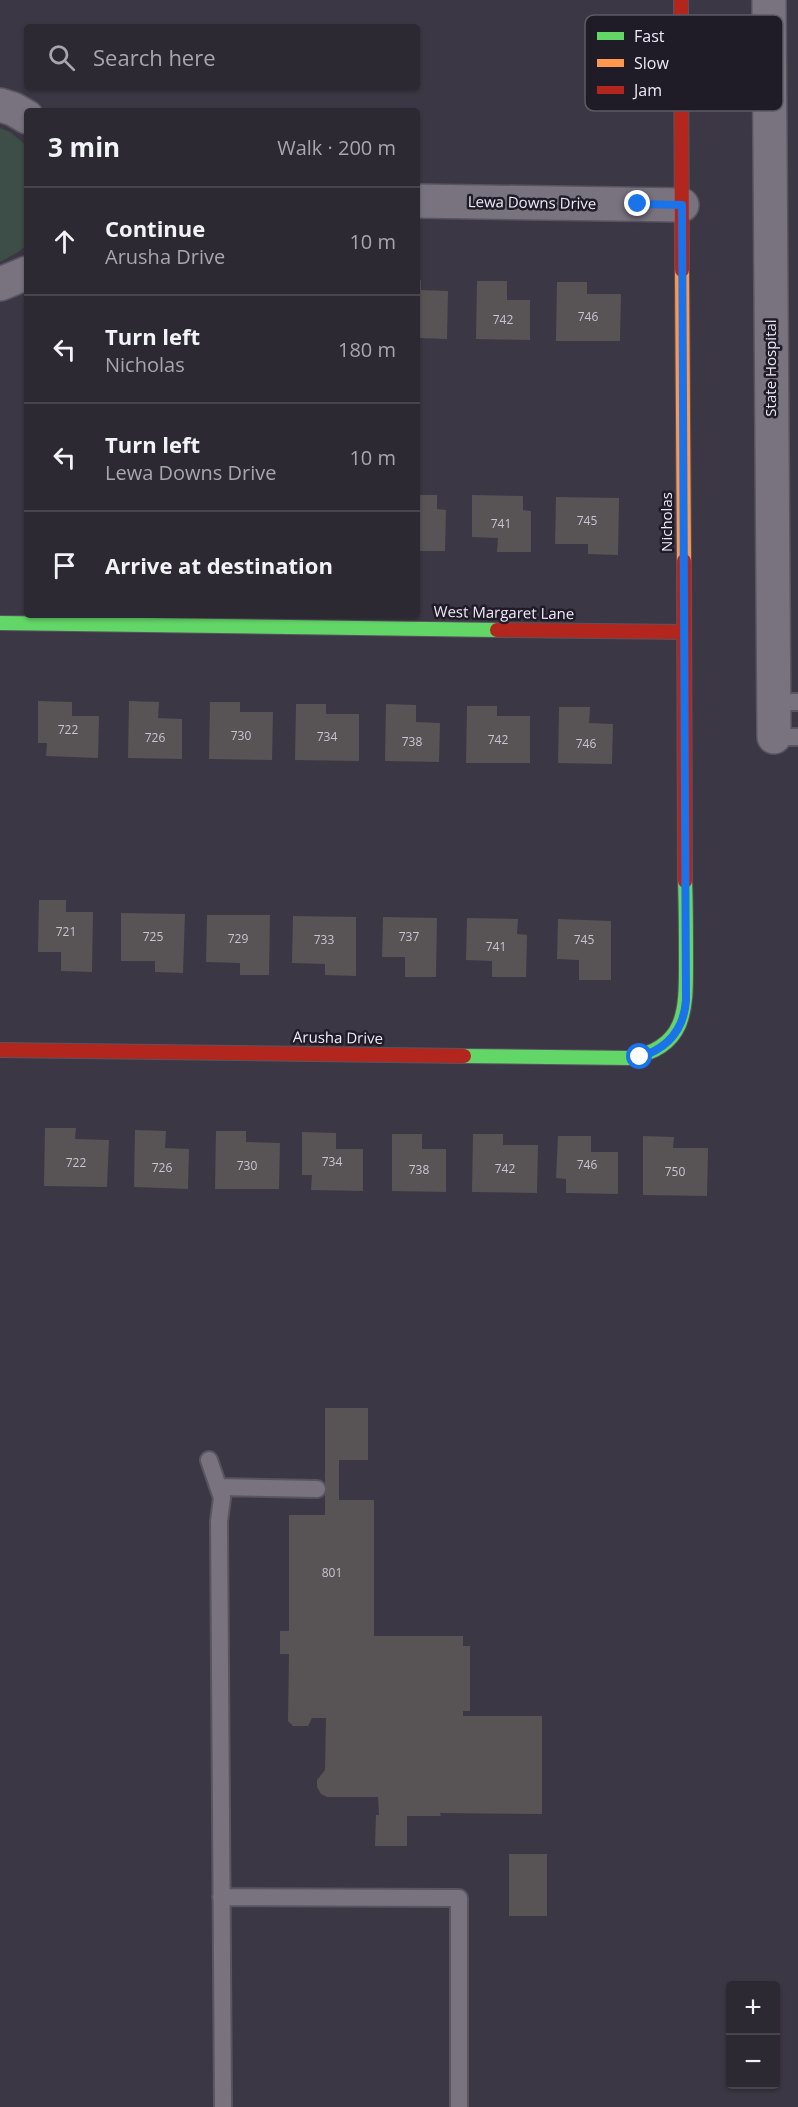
<!DOCTYPE html>
<html lang="en">
<head>
<meta charset="utf-8">
<style>
	:root { --surface:#2d2933; --page:#39353f; --text:#f1f3f6; --muted:#a7a6ac; --line:#48454e }
	body { margin:0; font-family:"Open Sans",sans-serif; background:var(--page); color:var(--text) }
	.controls { position:absolute; right:18px; bottom:18px; display:grid; overflow:hidden; border-radius:6px; box-shadow:0 2px 4px #0004 }
	.controls button { width:54px; height:54px; display:grid; place-items:center; padding:0; border:0; border-bottom:2px solid var(--line); background:var(--surface); color:var(--text); font:30px sans-serif }
	.stop { position:absolute; width:18px; height:18px; margin:-14px; border:4px solid #1a73e8; border-radius:50%; background:#fff }
	.stop.end { background:#1a73e8; border-color:#fff; box-shadow:0 2px 6px #0008 }
	.list { margin:0; padding:0; list-style:none }
	h2 { display:flex; justify-content:space-between; align-items:center; height:78px; margin:0; padding:0 24px; font-size:26px }
	h2 small { font-size:20px; font-weight:400; color:var(--muted) }
	.list li { display:grid; grid-template-columns:39px 1fr auto; gap:18px; align-items:center; box-sizing:border-box; height:108px; padding:0 24px; border-top:2px solid var(--line) }
	.list b { display:block; font-size:22px; white-space:nowrap }
	.list p { margin:0; font-size:20px; white-space:nowrap; color:var(--muted) }
	.list em { font-size:20px; font-style:normal; color:var(--muted) }
	.icon { flex:none; width:33px; height:33px; fill:none; stroke:currentColor; stroke-width:2; stroke-linecap:round; stroke-linejoin:round }
	.map { position:relative; flex:none; width:798px; height:2107px; overflow:hidden }
	.search { position:absolute; background:var(--surface); box-shadow:0 2px 4px #0004; left:24px; top:24px; width:396px; height:66px; display:flex; align-items:center; gap:15px; box-sizing:border-box; padding:0 21px; border-radius:6px; color:var(--muted); font-size:22px }
	.panel { position:absolute; background:var(--surface); box-shadow:0 2px 4px #0004; left:24px; top:108px; width:396px; height:510px; border-radius:6px }
	.map>svg:first-child { display:block }
	.green { fill:#3d4d47 }
	.building { fill:#585355 }
	.lines { fill:none; stroke-linecap:round; stroke-linejoin:round }
	.lane-casing { stroke:#585460; stroke-width:20 }
	.street-casing { stroke:#585460; stroke-width:36 }
	.fast-casing { stroke:#585460; stroke-width:16 }
	.slow-casing { stroke:#585460; stroke-width:16 }
	.jam-casing { stroke:#585460; stroke-width:16 }
	.lane { stroke:#78737f; stroke-width:16 }
	.street { stroke:#78737f; stroke-width:33 }
	.fast { stroke:#63d668; stroke-width:14 }
	.slow { stroke:#ff974d; stroke-width:14 }
	.jam { stroke:#b3261e; stroke-width:14 }
	.route { stroke:#1a73e8; stroke-width:8 }
	.labels { text-anchor:middle; stroke-width:5; stroke-linejoin:round; paint-order:stroke }
	.number-label { font-size:12px; fill:#c9c4d0 }
	.street-label { font-size:15px; fill:#efe9f9; stroke:#201c27 }
	.key { fill:#201c27; stroke:#5e5a66; stroke-width:1.5 }
	.key-label { font-size:16px; fill:#efe9f9 }
</style>
</head>
<body>
<div class="map">
<svg width="798" height="2107" viewBox="0 0 798 2107">
	<rect width="100%" height="100%" fill="#3c3744"/>
	<path class="green" d="M0,128L10,132L27,146V245L18,252L0,262Z"/>
	<path class="building" d="M417,280H421V290L448,291L447,339L417,338Z
		M477,281H507V300H530V340L476,339Z
		M557,282H587V294H621L620,341H556Z
		M417,495H437V509L446,510L445,551H417Z
		M472,495L523,496V510L531,511V552H497L498,538L472,537Z
		M556,497L619,498L618,555L588,554V544H555Z
		M38,701L72,702V716H99L98,758L46,756L47,743H38Z
		M129,701L159,702L158,718L182,719V759L128,758Z
		M210,702H240V712H273L272,760L209,759Z
		M296,704H326V714H359V761L295,760Z
		M386,704L416,705V722L440,723L439,762L385,761Z
		M467,706H497V716H530V763H466Z
		M559,707H590L589,723L613,724L612,764L558,763Z
		M39,900H66V912H93L92,972L61,971V952H38Z
		M121,913L185,914L183,973L155,972V961H121Z
		M207,915H270L269,975H240V963L206,962Z
		M293,916L356,917V976L325,975V964L292,963Z
		M383,917L437,918L436,977H405V957H382Z
		M467,918L518,919L517,934L527,935L526,977H492V961L466,960Z
		M558,919L611,921V980H579V960L557,959Z
		M45,1128H76L75,1139L109,1140L107,1187L44,1186Z
		M135,1130L166,1131L165,1148L189,1149L188,1189L134,1187Z
		M216,1131H246V1142L280,1143L279,1189H215Z
		M302,1132L336,1133V1149H363V1191L311,1190L312,1175H302Z
		M392,1134H422V1149H446V1192L392,1191Z
		M473,1134H503V1145H538L537,1193L472,1192Z
		M558,1136H591V1152H618V1194L566,1193V1179L556,1178Z
		M643,1136L674,1137L673,1148H708L707,1196L643,1195Z
		M325,1408H368V1460H339V1500H374V1636H463V1646H470V1711H463V1716H542V1814L440,1813L441,1816H407V1846H375L376,1815H379L378,1797H327L321,1794L317,1787V1780L325,1770L326,1718H312L308,1726H293L288,1721L289,1654H280V1631H289V1515H325Z
		M509,1854H547V1916H509Z"/>
	<g class="lines">
		<defs>
			<path id="lane" d="M773,702H798
				M774,737H798
				M209,1460L222,1498L219,1521L223,2107
				M219,1487L317,1489
				M221,1897L459,1898V2107"/>
			<path id="street" d="M769,0L774,737
				M0,105L13,109L27,117
				M417,201L682,205
				M0,284L27,273"/>
			<path id="fast" d="M0,623L497,630
				M464,1056L629,1058C688,1048 686,1008 686,960C686,933 686,907 685,881"/>
			<path id="slow" d="M682,270L684,561"/>
			<path id="jam" d="M681,0L682,270
				M684,561L685,881
				M497,630L684,632
				M0,1050L464,1056"/>
		</defs>
		<use href="#lane" class="lane-casing"/>
		<use href="#street" class="street-casing"/>
		<use href="#fast" class="fast-casing"/>
		<use href="#slow" class="slow-casing"/>
		<use href="#jam" class="jam-casing"/>
		<use href="#lane" class="lane"/>
		<use href="#street" class="street"/>
		<use href="#fast" class="fast"/>
		<use href="#slow" class="slow"/>
		<use href="#jam" class="jam"/>
	</g>
	<g class="lines">
		<path class="route" d="M638,204L682,205L686,1000C684,1030 668,1048 640,1057"/>
	</g>
	<g class="labels">
		<g class="number-label">
			<text x="588" y="321">746</text>
			<text x="503" y="324">742</text>
			<text x="587" y="525">745</text>
			<text x="501" y="528">741</text>
			<text x="68" y="734">722</text>
			<text x="241" y="740">730</text>
			<text x="327" y="741">734</text>
			<text x="155" y="742">726</text>
			<text x="498" y="744">742</text>
			<text x="412" y="746">738</text>
			<text x="586" y="748">746</text>
			<text x="66" y="936">721</text>
			<text x="153" y="941">725</text>
			<text x="409" y="941">737</text>
			<text x="238" y="943">729</text>
			<text x="324" y="944">733</text>
			<text x="584" y="944">745</text>
			<text x="496" y="951">741</text>
			<text x="332" y="1166">734</text>
			<text x="76" y="1167">722</text>
			<text x="587" y="1169">746</text>
			<text x="247" y="1170">730</text>
			<text x="162" y="1172">726</text>
			<text x="505" y="1173">742</text>
			<text x="419" y="1174">738</text>
			<text x="675" y="1176">750</text>
			<text x="332" y="1577">801</text>
		</g>
		<g class="street-label">
			<text transform="translate(532 203) rotate(1)" y="5">Lewa Downs Drive</text>
			<text transform="translate(771 368) rotate(-90)" y="5">State Hospital</text>
			<text transform="translate(667 522) rotate(-90)" y="5">Nicholas</text>
			<text transform="translate(504 613) rotate(1)" y="5">West Margaret Lane</text>
			<text transform="translate(338 1038) rotate(1)" y="5">Arusha Drive</text>
		</g>
	</g>
	<rect x="585" y="15" width="198" height="96" rx="9" class="key"/>
	<rect x="597" y="32" width="27" height="8" fill="#63d668"/>
	<rect x="597" y="59" width="27" height="8" fill="#ff974d"/>
	<rect x="597" y="86" width="27" height="8" fill="#b3261e"/>
	<g class="key-label">
		<text x="634" y="42">Fast</text>
		<text x="634" y="69">Slow</text>
		<text x="634" y="96">Jam</text>
	</g>
</svg>
<div class="controls">
<button>+</button>
<button>−</button>
</div>
<div class="stop" style="left:640px;top:1057px"></div>
<div class="stop end" style="left:638px;top:204px"></div>
<div class="search"><svg class="icon" aria-label="search" viewBox="0 0 24 24"><circle cx="10" cy="10" r="6"/><path d="M15 15l6 6"/></svg>Search here</div>
<section class="panel">
<h2>3 min<small>Walk · 200 m</small></h2>
<ul class="list">
<li><svg class="icon" aria-label="ahead" viewBox="0 0 24 24"><path d="M12 20V5M6 11l6-6 6 6"/></svg><div><b>Continue</b><p>Arusha Drive</p></div><em>10 m</em></li>
<li><svg class="icon" aria-label="left" viewBox="0 0 24 24"><path d="M17 20v-9H6M10 6l-5 5 5 5"/></svg><div><b>Turn left</b><p>Nicholas</p></div><em>180 m</em></li>
<li><svg class="icon" aria-label="left" viewBox="0 0 24 24"><path d="M17 20v-9H6M10 6l-5 5 5 5"/></svg><div><b>Turn left</b><p>Lewa Downs Drive</p></div><em>10 m</em></li>
<li><svg class="icon" aria-label="arrive" viewBox="0 0 24 24"><path d="M6 21V4h12l-3 4 3 4H6"/></svg><div><b>Arrive at destination</b></div></li>
</ul>
</section>
</div>
</body>
</html>
